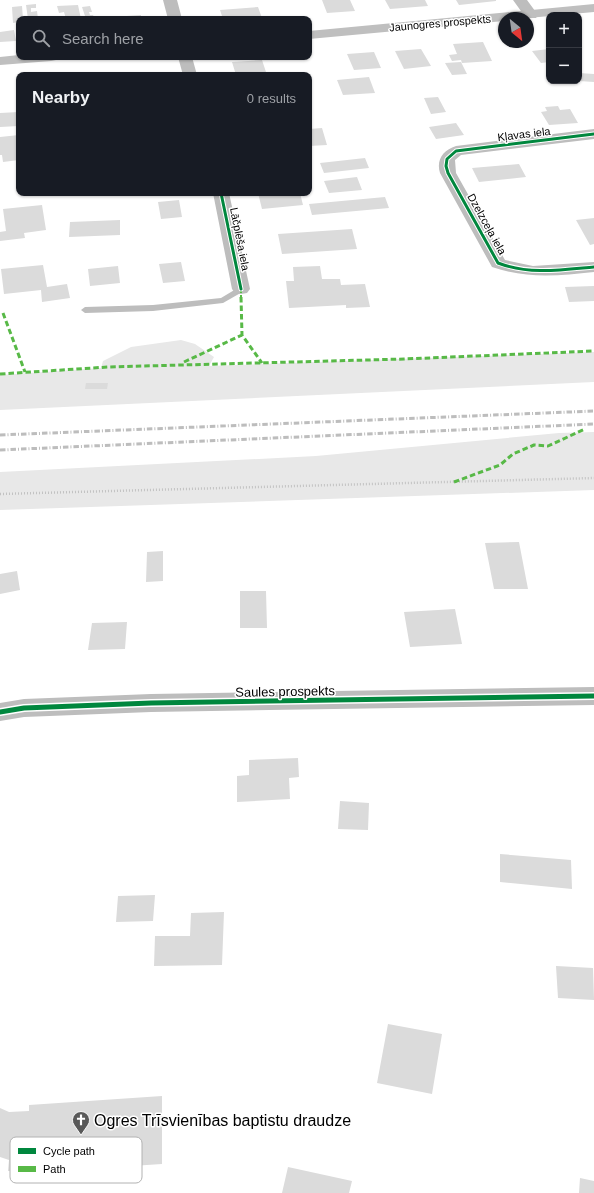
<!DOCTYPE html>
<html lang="en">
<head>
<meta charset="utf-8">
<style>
	:root { --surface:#171b24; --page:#20242c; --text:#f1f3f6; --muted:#9ea1a6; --line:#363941 }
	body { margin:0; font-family:Arial,sans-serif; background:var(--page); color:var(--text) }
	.controls { position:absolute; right:12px; top:12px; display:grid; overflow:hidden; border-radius:8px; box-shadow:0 1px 3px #0004 }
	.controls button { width:36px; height:36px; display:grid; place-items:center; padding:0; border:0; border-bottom:1px solid var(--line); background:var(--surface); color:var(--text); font:20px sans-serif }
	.compass { position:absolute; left:498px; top:12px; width:36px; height:36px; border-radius:50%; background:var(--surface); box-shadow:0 1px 3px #0004; rotate:151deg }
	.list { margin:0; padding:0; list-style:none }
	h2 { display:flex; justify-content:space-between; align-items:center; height:52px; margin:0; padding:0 16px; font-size:17px }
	h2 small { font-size:13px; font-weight:400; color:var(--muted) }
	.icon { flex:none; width:22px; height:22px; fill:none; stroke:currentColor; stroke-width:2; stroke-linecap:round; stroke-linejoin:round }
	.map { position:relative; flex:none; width:594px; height:1193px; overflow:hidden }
	.search { position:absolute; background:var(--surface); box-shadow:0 1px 3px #0004; left:16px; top:16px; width:296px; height:44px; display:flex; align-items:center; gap:10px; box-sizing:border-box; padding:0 14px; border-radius:8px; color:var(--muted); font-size:15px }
	.panel { position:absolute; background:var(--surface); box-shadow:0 1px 3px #0004; left:16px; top:72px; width:296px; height:124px; border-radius:8px }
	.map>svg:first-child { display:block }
	.green { fill:#e8e8e8 }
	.building { fill:#dbdbdb }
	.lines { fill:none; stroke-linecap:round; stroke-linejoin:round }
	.path { stroke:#c2c2c2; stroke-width:2.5; stroke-dasharray:1 2; stroke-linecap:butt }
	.lane { fill:#bdbdbd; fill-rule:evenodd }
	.street { fill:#bdbdbd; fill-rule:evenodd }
	.secondary { fill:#bfbfbf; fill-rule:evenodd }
	.rail { stroke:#bdbdbd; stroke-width:3; stroke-dasharray:5.5 2 1 2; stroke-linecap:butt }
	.quiet-far1 { stroke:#58b947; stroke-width:2; stroke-dasharray:4 2; stroke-linecap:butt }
	.quiet { stroke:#58b947; stroke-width:3; stroke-dasharray:5.5 3; stroke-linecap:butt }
	.cycleway-far1-casing { stroke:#fff; stroke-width:5 }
	.cycleway-casing { stroke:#fff; stroke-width:8 }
	.cycleway-far1 { stroke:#00873e; stroke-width:3 }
	.cycleway { stroke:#00873e; stroke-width:5 }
	.labels { text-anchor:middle; stroke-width:3; stroke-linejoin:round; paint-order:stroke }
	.far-street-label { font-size:11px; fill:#000; stroke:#fff }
	.street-label { font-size:13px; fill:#000; stroke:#fff }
	.near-poi-label { font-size:16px; fill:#000; stroke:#fff; text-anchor:start }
	.key { fill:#fff; stroke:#b2b2b2; stroke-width:1 }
	.key-label { font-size:11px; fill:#000 }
</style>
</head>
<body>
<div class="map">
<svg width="594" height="1193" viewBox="0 0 594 1193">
	<rect width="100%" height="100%" fill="#fff"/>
	<path class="green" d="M181,340L195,344L214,357L209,366L594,352V382L0,410V375L101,368L103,361L131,347Z
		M594,432V490L0,510V472L316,456L559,433Z"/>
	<path class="building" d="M322,0H350L355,11L327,13Z
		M385,0H425L428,6L390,9Z
		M456,0H496V1L459,5Z
		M36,4V8H31V12L37,11L38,19H28L26,5Z
		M78,5L81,19H66L64,12L59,13L57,6Z
		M22,6L23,19H19V22L13,23L12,7Z
		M90,6L92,12H89L90,15H93L95,19H86L82,7Z
		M258,7L262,18L253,19H223L220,10Z
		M141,15V19H112V17Z
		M14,30L16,41L0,42V32Z
		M483,42L492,61L462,63L461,60L452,61L449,55L457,54L453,44Z
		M421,49L431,66L404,69L395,51Z
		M549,49V62L541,63L532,51Z
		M374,52L381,68L354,70L347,54Z
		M262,60L267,75H236L232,62Z
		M461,62L467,74L452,75L445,63Z
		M579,73L594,74V82L579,81Z
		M369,77L375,93L343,95L337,80Z
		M438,97L446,112L431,114L424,98Z
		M558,106L560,110L570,109L578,123L549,125L541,112L547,111L545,107Z
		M19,112V126L0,127V113Z
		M456,123L464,135L436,139L429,127Z
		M322,128L327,145L309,146V129Z
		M19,135V160L3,162L2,155H0V137Z
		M365,158L369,168L324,173L320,163Z
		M519,164L526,177L479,182L472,168Z
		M357,177L362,190L329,193L324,181Z
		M258,193H300L303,205L262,209Z
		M385,197L389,208L312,215L309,204Z
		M179,200L182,217L161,219L158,202Z
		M42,205L46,230L24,233L25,238L0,241V232L6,231L3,209Z
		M594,218V244L590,245L576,220Z
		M120,220V235L69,237L70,222Z
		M352,229L357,249L282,254L278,234Z
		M181,262L185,281L163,283L159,264Z
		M43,265L47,287L67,284L70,298L42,302L41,290L4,294L1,269Z
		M118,266L120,283L90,286L88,269Z
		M320,266L322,279H340L341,285L365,284L370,307L346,308V305L289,308L286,281H294L293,267Z
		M594,286V301L569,302L565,287Z
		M86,383H108L107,389H85Z
		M519,542L528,589H494L485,543Z
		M163,551V581L146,582L147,552Z
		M17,571L20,590L0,594V574Z
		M240,591H266L267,628H240Z
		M455,609L462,644L410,647L404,612Z
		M127,622L125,649L88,650L92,623Z
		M298,758L299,777L289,778L290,799L237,802V776L249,775V760Z
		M340,801L369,803L368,830L338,829Z
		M500,854L571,860L572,889L500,882Z
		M155,895L153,921L116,922L118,896Z
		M224,912L222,965L154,966L155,936H190L191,913Z
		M556,966L593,968L594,1000L558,998Z
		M388,1024L442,1034L432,1094L377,1083Z
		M162,1096V1164L25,1173V1170L8,1171L9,1160L0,1157V1108L9,1112L29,1111V1105Z
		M288,1167L352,1181L349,1193H282Z
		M580,1178L594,1181V1193H579Z"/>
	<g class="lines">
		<path class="path" d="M0,494L594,478"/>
		<path class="lane" d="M241,286L245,289L244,291L223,303L153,311L85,313L81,310L85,307L153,305L221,298Z"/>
		<path class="street" d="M163,0H177L182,19H168Z
			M513,0H527L538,15L536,18H526Z
			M178,57H192L197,75H183Z
			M594,129V139L461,155L455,160L456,173L505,260L533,266L594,262V272C558,276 526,279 492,267L440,173C436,160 443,150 456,146Z
			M213,193H229L250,289L247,293L241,294L235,293L232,289Z
			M594,687V705L151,712L24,717L0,721V703L24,699L151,694Z"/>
		<path class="secondary" d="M594,4V12L528,18H504V21L309,39V31Z
			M19,55V57H58L56,60L51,61L0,65V57Z"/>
		<path class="rail" d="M0,435L594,411
			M0,450L594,424"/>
		<path class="quiet-far1" d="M241,289V298"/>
		<path class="quiet" d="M241,297L242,335L262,363
			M3,313L25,372
			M184,362L242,335
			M0,374L108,367L404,359L594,351
			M454,482L500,465L513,454L534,445L548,446L585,429"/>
		<defs>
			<path id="cycleway-far1" d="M594,134L456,151L447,159L446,166L448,173L498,263C530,275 561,270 594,267
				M221,193L241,289"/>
			<path id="cycleway" d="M0,712L24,708L151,703L594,696"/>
		</defs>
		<use href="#cycleway-far1" class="cycleway-far1-casing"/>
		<use href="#cycleway" class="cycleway-casing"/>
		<use href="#cycleway-far1" class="cycleway-far1"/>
		<use href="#cycleway" class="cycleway"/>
	</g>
	<defs>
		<symbol id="church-pin" viewBox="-11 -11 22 30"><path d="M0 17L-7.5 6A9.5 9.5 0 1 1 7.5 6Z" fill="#595959" stroke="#fff"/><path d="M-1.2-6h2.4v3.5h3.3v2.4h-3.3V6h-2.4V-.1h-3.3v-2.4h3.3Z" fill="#fff"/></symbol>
	</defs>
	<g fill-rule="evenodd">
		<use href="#church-pin" x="71" y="1110" width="20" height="27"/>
	</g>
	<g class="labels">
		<g class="far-street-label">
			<text transform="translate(440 23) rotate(-5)" y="4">Jaunogres prospekts</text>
			<text transform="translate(524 134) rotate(-7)" y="4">Kļavas iela</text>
			<text transform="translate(487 224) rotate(61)" y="4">Dzelzceļa iela</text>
			<text transform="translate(240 239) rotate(79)" y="4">Lāčplēša iela</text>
		</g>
		<g class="street-label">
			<text transform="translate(285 691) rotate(-1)" y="5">Saules prospekts</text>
		</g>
		<g class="near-poi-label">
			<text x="94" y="1126">Ogres Trīsvienības baptistu draudze</text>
		</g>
	</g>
	<rect x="10" y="1137" width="132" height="46" rx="6" class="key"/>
	<rect x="18" y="1148" width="18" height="6" fill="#00873e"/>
	<rect x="18" y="1166" width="18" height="6" fill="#58b947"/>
	<g class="key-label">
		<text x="43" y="1155">Cycle path</text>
		<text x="43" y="1173">Path</text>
	</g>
</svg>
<div class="controls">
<button>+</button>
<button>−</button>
</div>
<svg class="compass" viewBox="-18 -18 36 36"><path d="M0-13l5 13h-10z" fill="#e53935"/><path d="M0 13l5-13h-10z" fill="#9ea1a6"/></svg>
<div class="search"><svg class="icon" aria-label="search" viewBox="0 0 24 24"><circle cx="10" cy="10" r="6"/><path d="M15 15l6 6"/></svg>Search here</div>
<section class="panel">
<h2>Nearby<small>0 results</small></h2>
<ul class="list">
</ul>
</section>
</div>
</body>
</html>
